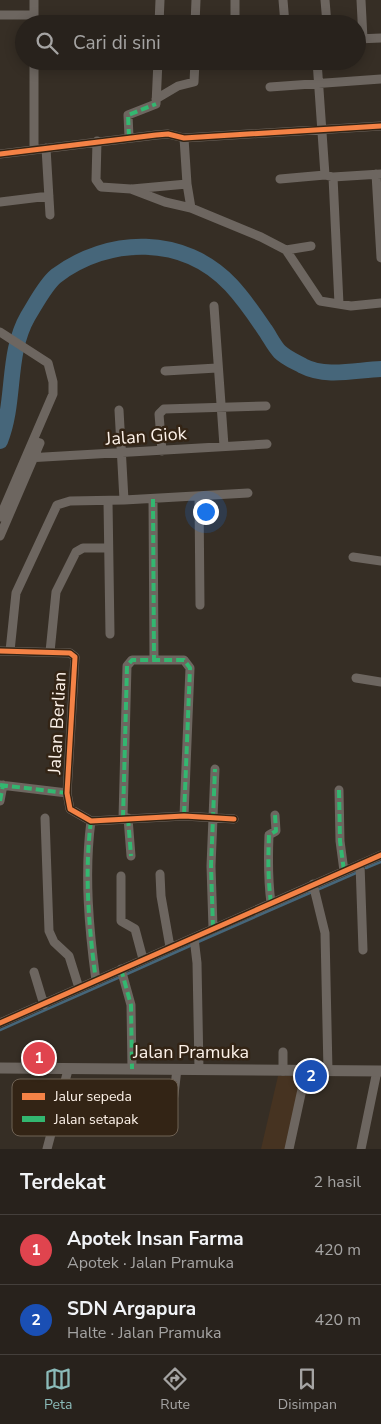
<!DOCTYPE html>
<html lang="id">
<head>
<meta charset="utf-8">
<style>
	:root { --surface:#28221c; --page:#342f29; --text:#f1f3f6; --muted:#a5a4a3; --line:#443f3b; --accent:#8bbbb9 }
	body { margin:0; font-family:"Nunito Sans",sans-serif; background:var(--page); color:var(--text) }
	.you { position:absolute; left:205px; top:511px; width:18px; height:18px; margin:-12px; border:4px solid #fff; border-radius:50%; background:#1a73e8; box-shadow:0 0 0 8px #1a73e833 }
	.badge { display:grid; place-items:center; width:32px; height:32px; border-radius:50%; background:var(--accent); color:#fff; font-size:16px; font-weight:700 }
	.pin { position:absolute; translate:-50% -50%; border:2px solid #fff; box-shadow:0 1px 5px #0006 }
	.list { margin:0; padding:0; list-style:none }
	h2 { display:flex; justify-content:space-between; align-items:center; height:65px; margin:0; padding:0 20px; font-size:21px }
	h2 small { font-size:16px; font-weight:400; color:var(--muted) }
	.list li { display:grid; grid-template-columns:32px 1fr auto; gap:15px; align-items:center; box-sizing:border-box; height:70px; padding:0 20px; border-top:1px solid var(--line) }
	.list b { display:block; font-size:19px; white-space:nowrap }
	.list p { margin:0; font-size:16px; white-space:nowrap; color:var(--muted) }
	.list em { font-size:16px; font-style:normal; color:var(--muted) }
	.icon { flex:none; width:28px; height:28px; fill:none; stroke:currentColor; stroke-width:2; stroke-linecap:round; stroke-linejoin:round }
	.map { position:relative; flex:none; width:381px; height:1149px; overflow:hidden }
	.search { position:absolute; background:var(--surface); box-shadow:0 2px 12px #0003; left:15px; right:15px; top:15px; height:55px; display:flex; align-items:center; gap:12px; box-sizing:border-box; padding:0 18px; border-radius:28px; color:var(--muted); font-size:19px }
	.sheet { height:205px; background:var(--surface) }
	nav { display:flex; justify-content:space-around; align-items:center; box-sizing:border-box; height:70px; border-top:1px solid var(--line); background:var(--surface); font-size:14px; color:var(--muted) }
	nav a { display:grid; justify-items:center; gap:2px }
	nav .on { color:var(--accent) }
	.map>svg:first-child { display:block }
	.built { fill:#463321 }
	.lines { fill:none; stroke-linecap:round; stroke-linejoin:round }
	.stream { stroke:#46667a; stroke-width:2.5 }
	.river { stroke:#46667a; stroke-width:16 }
	.minor { stroke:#6d6660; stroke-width:9 }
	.tertiary { stroke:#6d6660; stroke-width:11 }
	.quiet { stroke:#33b770; stroke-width:4; stroke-dasharray:8 4; stroke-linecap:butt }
	.cycleway-casing { stroke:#332415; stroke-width:8 }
	.cycleway { stroke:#f48246; stroke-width:5 }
	.labels { text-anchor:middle; stroke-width:5; stroke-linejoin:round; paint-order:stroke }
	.street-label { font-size:18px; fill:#fcf1e8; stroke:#332415 }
	.key { fill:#332415; stroke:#6f6254; stroke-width:1 }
	.key-label { font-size:14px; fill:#fcf1e8 }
</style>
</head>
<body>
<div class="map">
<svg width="381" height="1149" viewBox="0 0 381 1149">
	<rect width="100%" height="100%" fill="#362e25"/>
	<path class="built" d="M278,1076H303L286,1149H261Z"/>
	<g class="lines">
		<path class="stream" d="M366,868L381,862
			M317,890L356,873
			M198,942L312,892
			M127,974L192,945
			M0,1030L120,977"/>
		<path class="river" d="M0,441C16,401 6,354 28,316C35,305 45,285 56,276C109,236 184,235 231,285C244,299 255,315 265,330C270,337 274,346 280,352C286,358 296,362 303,366C326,378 356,370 381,369"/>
		<path class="minor" d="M283,0L285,24
			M325,0L327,24
			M361,0L363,39
			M0,15H34
			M34,24V0
			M159,24L160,0
			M195,24L196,0
			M235,24V0
			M357,39L381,38
			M34,61V149
			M317,61L325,175
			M270,87L381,79
			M156,99L178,86L194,82L195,61
			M129,137L128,115L156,104L158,61
			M184,138L187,184L191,208
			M97,141L96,180L101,187L131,189L165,202L191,208L261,237L286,250L320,301L351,306L381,303
			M46,148L50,215
			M0,154L156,135L168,134L184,138L381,126
			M376,174L381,258
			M333,177L339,304
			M280,179L325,175L333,177L381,174
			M132,189L187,184
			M0,202L49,196
			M286,250L311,246
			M214,306L224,446
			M0,332L48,363L53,382V394L0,517
			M165,371L217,368
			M162,451L159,414L164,409L266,406
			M27,458L267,444
			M199,496L200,605
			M153,499L154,660
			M124,500L248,493
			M108,501L110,634
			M0,536L40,443L34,441
			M353,557L381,561
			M0,651L70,653L75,657L67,793L70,809L91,821L184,816L234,819
			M10,651L16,593L57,505L70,501L124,500L119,410
			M50,652L56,592L76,552L83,548H107
			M356,678L381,682
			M0,785L67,793
			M339,790L340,841L344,871
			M0,801L3,785
			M45,818L49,931L54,942L69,956L79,988
			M123,818L127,666L132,660H184L190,668L184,816
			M128,818L131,856
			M91,821C84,874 89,929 96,981
			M360,864L363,950
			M160,874L161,896L170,947
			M121,876V921L135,929L143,959
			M313,884L325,933L328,1071
			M271,903C268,880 268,859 269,835L276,831L275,815
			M213,928L211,866L215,769
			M194,938L197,963L199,1069
			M121,969L131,1005L132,1069
			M34,972L44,1005
			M0,1023L381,855
			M283,1071V1052
			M170,1128L177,1069
			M47,1149L68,1070
			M289,1149L306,1071
			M361,1149L377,1071"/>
		<path class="tertiary" d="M0,1068L381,1071"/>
		<path class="quiet" d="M129,137L128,115L156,104
			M153,499L154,660
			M0,785L67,793
			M339,790L340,841L344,871
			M0,801L3,785
			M123,818L127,666L132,660H184L190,668L184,816
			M128,818L131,856
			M91,821C84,874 89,929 96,981
			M271,903C268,880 268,859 269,835L276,831L275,815
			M213,928L211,866L215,769
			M121,969L131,1005L132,1069"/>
		<defs>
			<path id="cycleway" d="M0,154L156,135L168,134L184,138L381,126
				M0,651L70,653L75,657L67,793L70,809L91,821L184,816L234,819
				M0,1023L381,855"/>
		</defs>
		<use href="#cycleway" class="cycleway-casing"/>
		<use href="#cycleway" class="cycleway"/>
	</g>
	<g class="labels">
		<g class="street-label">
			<text transform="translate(146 436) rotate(-4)" y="6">Jalan Giok</text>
			<text transform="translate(57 723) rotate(-87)" y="6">Jalan Berlian</text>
			<text x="191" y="1058">Jalan Pramuka</text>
		</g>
	</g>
	<rect x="12" y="1079" width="166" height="57" rx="8" class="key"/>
	<rect x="22" y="1093" width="23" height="7" fill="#f48246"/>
	<rect x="22" y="1116" width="23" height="6" fill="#33b770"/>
	<g class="key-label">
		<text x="54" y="1101">Jalur sepeda</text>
		<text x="54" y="1124">Jalan setapak</text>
	</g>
</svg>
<div class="you"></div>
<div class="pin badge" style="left:39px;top:1058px;background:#e0444e">1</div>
<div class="pin badge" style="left:311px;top:1076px;background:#1a4fb4">2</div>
<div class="search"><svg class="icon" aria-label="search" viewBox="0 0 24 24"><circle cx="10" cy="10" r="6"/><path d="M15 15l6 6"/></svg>Cari di sini</div>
</div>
<section class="sheet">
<h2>Terdekat<small>2 hasil</small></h2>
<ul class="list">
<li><span class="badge" style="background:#e0444e">1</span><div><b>Apotek Insan Farma</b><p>Apotek · Jalan Pramuka</p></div><em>420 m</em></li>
<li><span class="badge" style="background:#1a4fb4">2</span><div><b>SDN Argapura</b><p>Halte · Jalan Pramuka</p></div><em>420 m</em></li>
</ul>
</section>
<nav>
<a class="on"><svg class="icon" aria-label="map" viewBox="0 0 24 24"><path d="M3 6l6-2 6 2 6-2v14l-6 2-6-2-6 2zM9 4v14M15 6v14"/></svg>Peta</a>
<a><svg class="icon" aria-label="directions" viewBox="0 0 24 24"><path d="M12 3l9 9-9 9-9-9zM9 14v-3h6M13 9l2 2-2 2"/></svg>Rute</a>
<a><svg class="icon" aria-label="saved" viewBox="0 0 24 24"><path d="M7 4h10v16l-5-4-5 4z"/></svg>Disimpan</a>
</nav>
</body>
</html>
